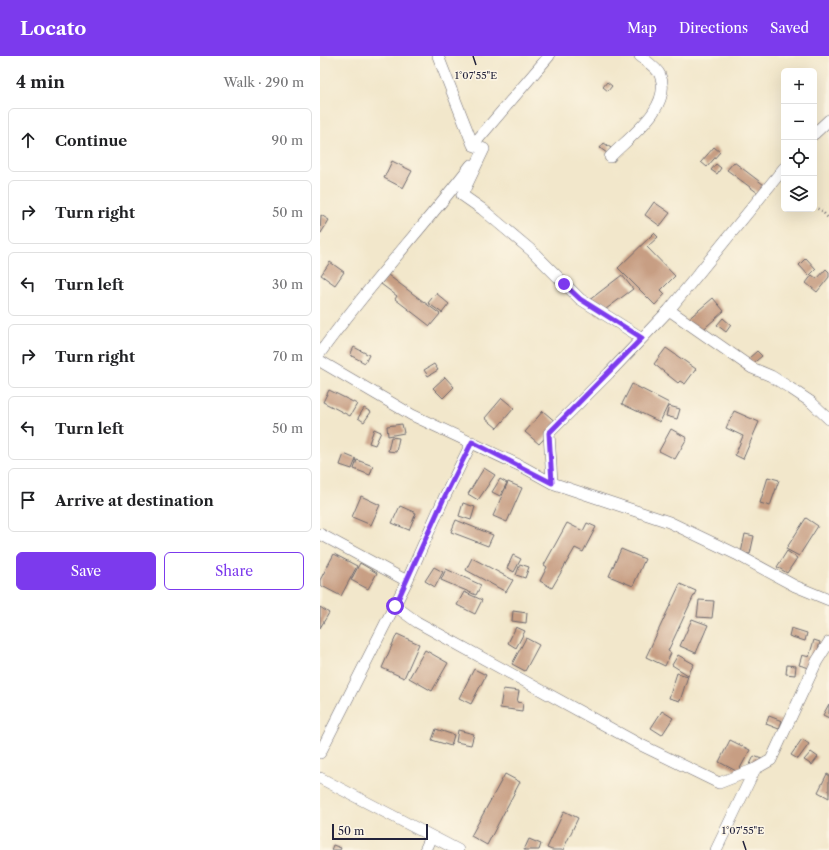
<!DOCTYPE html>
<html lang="en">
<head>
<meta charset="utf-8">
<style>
	:root { --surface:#fff; --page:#f2f2f2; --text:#202124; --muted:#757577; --line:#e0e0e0; --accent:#7c3aed }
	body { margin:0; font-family:"Libre Caslon Text",serif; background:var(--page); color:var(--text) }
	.controls { position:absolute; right:12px; top:12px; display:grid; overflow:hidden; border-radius:6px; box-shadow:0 4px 16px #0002 }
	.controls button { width:36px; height:36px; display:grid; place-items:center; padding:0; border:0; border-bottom:1px solid var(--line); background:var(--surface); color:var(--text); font:20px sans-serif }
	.scale { position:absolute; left:12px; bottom:10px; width:96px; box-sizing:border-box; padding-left:4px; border:2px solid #22223b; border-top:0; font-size:11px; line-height:14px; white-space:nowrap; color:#22223b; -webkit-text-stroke:3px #fcf5e5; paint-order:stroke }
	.stop { position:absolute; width:12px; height:12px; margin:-9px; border:3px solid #7c3aed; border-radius:50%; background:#fff }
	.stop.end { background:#7c3aed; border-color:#fff; box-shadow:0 1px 4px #0008 }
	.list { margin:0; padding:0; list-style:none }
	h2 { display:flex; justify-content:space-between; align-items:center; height:52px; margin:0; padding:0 16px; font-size:17px }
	h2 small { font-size:13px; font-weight:400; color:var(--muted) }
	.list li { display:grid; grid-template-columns:26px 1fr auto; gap:12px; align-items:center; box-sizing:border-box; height:64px; margin:0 8px 8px; padding:0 8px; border:1px solid var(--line); border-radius:6px }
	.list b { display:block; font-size:15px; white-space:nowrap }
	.list em { font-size:13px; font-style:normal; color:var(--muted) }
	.actions { display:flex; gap:8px; padding:12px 16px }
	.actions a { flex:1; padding:9px 0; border:1px solid var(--accent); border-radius:6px; text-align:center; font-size:14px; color:var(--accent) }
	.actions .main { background:var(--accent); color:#fff }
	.icon { flex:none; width:22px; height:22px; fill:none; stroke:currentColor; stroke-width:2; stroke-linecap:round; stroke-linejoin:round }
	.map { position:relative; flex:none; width:509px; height:794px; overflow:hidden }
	header { display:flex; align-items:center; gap:24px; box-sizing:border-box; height:56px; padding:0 20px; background:var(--accent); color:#fff }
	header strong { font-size:19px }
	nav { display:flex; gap:22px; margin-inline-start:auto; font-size:14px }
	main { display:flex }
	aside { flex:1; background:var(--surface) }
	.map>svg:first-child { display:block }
	.building { fill:#c79e83 }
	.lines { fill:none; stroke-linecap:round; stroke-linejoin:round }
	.minor-casing { stroke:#6b676d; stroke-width:12 }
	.path { stroke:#6b676d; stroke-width:2.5; stroke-dasharray:1 3; stroke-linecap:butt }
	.minor { stroke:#fff; stroke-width:11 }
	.route { stroke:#7c3aed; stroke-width:5 }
	.ticks { fill:none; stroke:#22223b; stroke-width:1.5 }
	.ticks-label { font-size:10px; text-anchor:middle; fill:#22223b; stroke:#fcf5e5; stroke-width:3; stroke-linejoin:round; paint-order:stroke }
</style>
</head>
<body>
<header>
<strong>Locato</strong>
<nav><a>Map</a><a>Directions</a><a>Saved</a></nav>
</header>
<main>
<aside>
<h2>4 min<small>Walk · 290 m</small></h2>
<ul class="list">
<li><svg class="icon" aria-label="ahead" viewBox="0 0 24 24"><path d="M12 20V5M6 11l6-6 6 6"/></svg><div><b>Continue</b></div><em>90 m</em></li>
<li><svg class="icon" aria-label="right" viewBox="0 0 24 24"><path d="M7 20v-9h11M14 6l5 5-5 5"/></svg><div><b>Turn right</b></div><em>50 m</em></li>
<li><svg class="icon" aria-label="left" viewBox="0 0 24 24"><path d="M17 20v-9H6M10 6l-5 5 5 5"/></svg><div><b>Turn left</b></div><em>30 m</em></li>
<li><svg class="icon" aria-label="right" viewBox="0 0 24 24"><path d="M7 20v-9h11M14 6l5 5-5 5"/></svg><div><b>Turn right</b></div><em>70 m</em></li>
<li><svg class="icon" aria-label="left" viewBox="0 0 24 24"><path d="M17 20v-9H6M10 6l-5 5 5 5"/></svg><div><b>Turn left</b></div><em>50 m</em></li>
<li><svg class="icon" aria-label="arrive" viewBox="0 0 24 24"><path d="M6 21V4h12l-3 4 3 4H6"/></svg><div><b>Arrive at destination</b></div></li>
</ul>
<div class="actions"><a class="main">Save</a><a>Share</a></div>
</aside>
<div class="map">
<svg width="509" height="794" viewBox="0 0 509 794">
	<rect width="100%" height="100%" fill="#fcf5e5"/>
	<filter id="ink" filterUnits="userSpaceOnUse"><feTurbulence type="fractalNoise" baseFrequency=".025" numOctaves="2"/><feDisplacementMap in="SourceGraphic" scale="8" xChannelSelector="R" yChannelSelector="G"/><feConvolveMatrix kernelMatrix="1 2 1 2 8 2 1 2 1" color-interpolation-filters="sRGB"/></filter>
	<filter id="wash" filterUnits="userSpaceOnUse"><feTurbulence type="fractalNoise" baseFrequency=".012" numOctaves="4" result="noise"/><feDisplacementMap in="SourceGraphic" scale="16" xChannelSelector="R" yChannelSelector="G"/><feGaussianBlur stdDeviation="0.9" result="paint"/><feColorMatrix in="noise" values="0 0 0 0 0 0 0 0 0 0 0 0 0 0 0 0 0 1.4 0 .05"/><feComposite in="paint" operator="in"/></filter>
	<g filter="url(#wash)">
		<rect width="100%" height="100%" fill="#f2e7cb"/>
		<g id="blocks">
			<path class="building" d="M287,26L292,30L288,35L283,31Z
				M284,87L291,92L287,97L280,92Z
				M394,91L400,96L387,111L381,106Z
				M72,105L92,115L83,132L64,122Z
				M414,106L448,132L442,140L407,114Z
				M396,108L401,112L397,118L391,114Z
				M334,146L350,157L340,170L325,159Z
				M1,159L9,164L1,177H0Z
				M334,177L338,181L327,191L355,220L341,234L345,238L335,249L298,212Z
				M486,202L496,213L489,220L479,209Z
				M10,206L24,216L15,229L1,219Z
				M506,213L509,216V221L497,236L486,227L492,219L497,223Z
				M68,219L120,258L110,270L75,243L77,240L61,228Z
				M302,219L313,233L278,259L268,245Z
				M116,237L129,248L122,257L108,247Z
				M393,242L404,255L378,278L366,265Z
				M403,262L411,269L406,276L397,269Z
				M34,291L49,299L45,307L30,299Z
				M346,292L376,313L365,328L360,325L358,327L334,308Z
				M437,295L442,300L425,314L421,309Z
				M114,308L118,314L108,320L104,314Z
				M125,321L134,331L123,342L113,332Z
				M312,328L349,347L340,366L302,348Z
				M9,334L37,348L30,360L3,346Z
				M182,342L194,352L177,372L165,362Z
				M349,350L360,353L357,363L346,360Z
				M44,352L51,356L44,366L38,362Z
				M223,355L238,368L219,388L205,376Z
				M414,355L439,366L423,403L415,399L423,380L406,372Z
				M82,368L84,377L68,380L67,370Z
				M54,373L61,376L55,389L49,387Z
				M351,373L367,382L355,403L339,395Z
				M71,381L79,382L76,396L68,395Z
				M24,398L36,403L32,413L20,409Z
				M37,404L53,410L50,419L34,413Z
				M164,412L175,419L158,444L148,438Z
				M448,421L459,424L450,450L440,447Z
				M180,423L187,427L180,440L172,436Z
				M188,426L202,432L187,466L173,460Z
				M41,440L60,449L51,469L32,461Z
				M143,447L155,451L151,464L139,460Z
				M80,450L96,457L89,474L72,467Z
				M486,462L498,470L479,500L466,493Z
				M136,464L173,479L168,490L131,476Z
				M247,467L263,475L267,467L276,471L263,496L255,492L232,532L220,525L227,511L224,509Z
				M425,478L434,480L430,498L421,497Z
				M301,493L325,503L313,530L289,520Z
				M467,495L477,502L467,517L457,511Z
				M14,498L37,510L21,540L0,529V524Z
				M193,499L201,503L194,516L187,512Z
				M152,502L193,524L186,536L146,514Z
				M40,507L57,517L48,533L31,524Z
				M200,508L209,511L205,522L196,519Z
				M114,511L123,516L115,531L105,525Z
				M126,513L161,529L156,539L121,524Z
				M360,528L376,535L348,595L351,597L345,610L326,601Z
				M144,536L162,544L155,558L137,549Z
				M379,544L394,545L392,562L377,561Z
				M0,551L9,557L0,572Z
				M193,555L207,557L206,567L192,565Z
				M372,563L388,569L376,597L360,590Z
				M196,571L205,575L196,592L188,587Z
				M471,572L487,577L485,585L469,580Z
				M77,578L99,588L84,622L62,612Z
				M206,582L219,589L205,615L192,608Z
				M494,584L500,586L493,613L479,609L482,599L489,601Z
				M105,594L128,607L112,635L89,622Z
				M358,599L374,608L368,619L352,609Z
				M467,609L476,610L475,619L466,618Z
				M154,613L166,619L151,648L139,642Z
				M357,617L368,620L360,645L349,642Z
				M183,633L199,635L197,646L203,647L202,655L180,652Z
				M509,648V662L503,659Z
				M342,655L353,662L342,679L331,672Z
				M449,660L462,665L459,673L446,668Z
				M116,673L134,679L131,690L112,684Z
				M138,674L154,678L151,689L136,686Z
				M482,683L489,688L478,703L471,699Z
				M410,684L430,694L418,716L399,706Z
				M491,696L498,701L492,709L484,704Z
				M434,700L444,704L425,719Z
				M185,718L200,726L167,789L151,780Z
				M507,718L509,719V742L498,736Z
				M244,755L258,762L243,794H232L227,792Z
				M209,783L221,788L219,794H204Z
				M13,789L21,792L20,794H11Z"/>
		</g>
	</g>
	<g filter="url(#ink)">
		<use href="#blocks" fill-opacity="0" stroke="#6b676d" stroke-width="1"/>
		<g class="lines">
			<defs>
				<path id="minor" d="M118,0L153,89
					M494,78L509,64
					M164,93L142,139L162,153L212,195L260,243L322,282
					M164,93L153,89L229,0
					M290,101C309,81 353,51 340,19C337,12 326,5 320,0
					M349,254L432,312L451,320L470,332L491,346L509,363
					M0,297C47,231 102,173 151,109
					M0,305L92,359L203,411L232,427L349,466L416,498L475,530L509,544
					M232,427L229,377L289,317L349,254L464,112
					M0,478L87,525
					M75,550L97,566L319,688L399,727L435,713L451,704L497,605L509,586
					M0,697L87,525L124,442L152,386
					M0,722L138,794
					M105,794L111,781
					M396,794L435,713"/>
			</defs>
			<use href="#minor" class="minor-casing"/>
			<path class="path" d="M494,151L502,155L509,163"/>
			<use href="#minor" class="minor"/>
		</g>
	</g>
	<g class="lines" filter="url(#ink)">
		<path class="route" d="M75,550L124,442L152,386L232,427L229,377L322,282L260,243L244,228"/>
	</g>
	<path class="ticks" d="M153,0L156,9M423,785L426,794"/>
	<g class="ticks-label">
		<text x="156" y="23">1°07'55"E</text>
		<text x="423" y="778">1°07'55"E</text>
	</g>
</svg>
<div class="controls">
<button>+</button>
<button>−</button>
<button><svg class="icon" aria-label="locate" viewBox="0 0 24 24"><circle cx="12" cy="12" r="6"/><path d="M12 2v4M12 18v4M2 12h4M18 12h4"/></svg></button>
<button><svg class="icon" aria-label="layers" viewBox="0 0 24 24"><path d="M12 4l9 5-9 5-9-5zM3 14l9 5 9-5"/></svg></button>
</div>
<div class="scale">50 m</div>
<div class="stop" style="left:75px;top:550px"></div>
<div class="stop end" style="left:244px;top:228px"></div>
</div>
</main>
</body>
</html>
